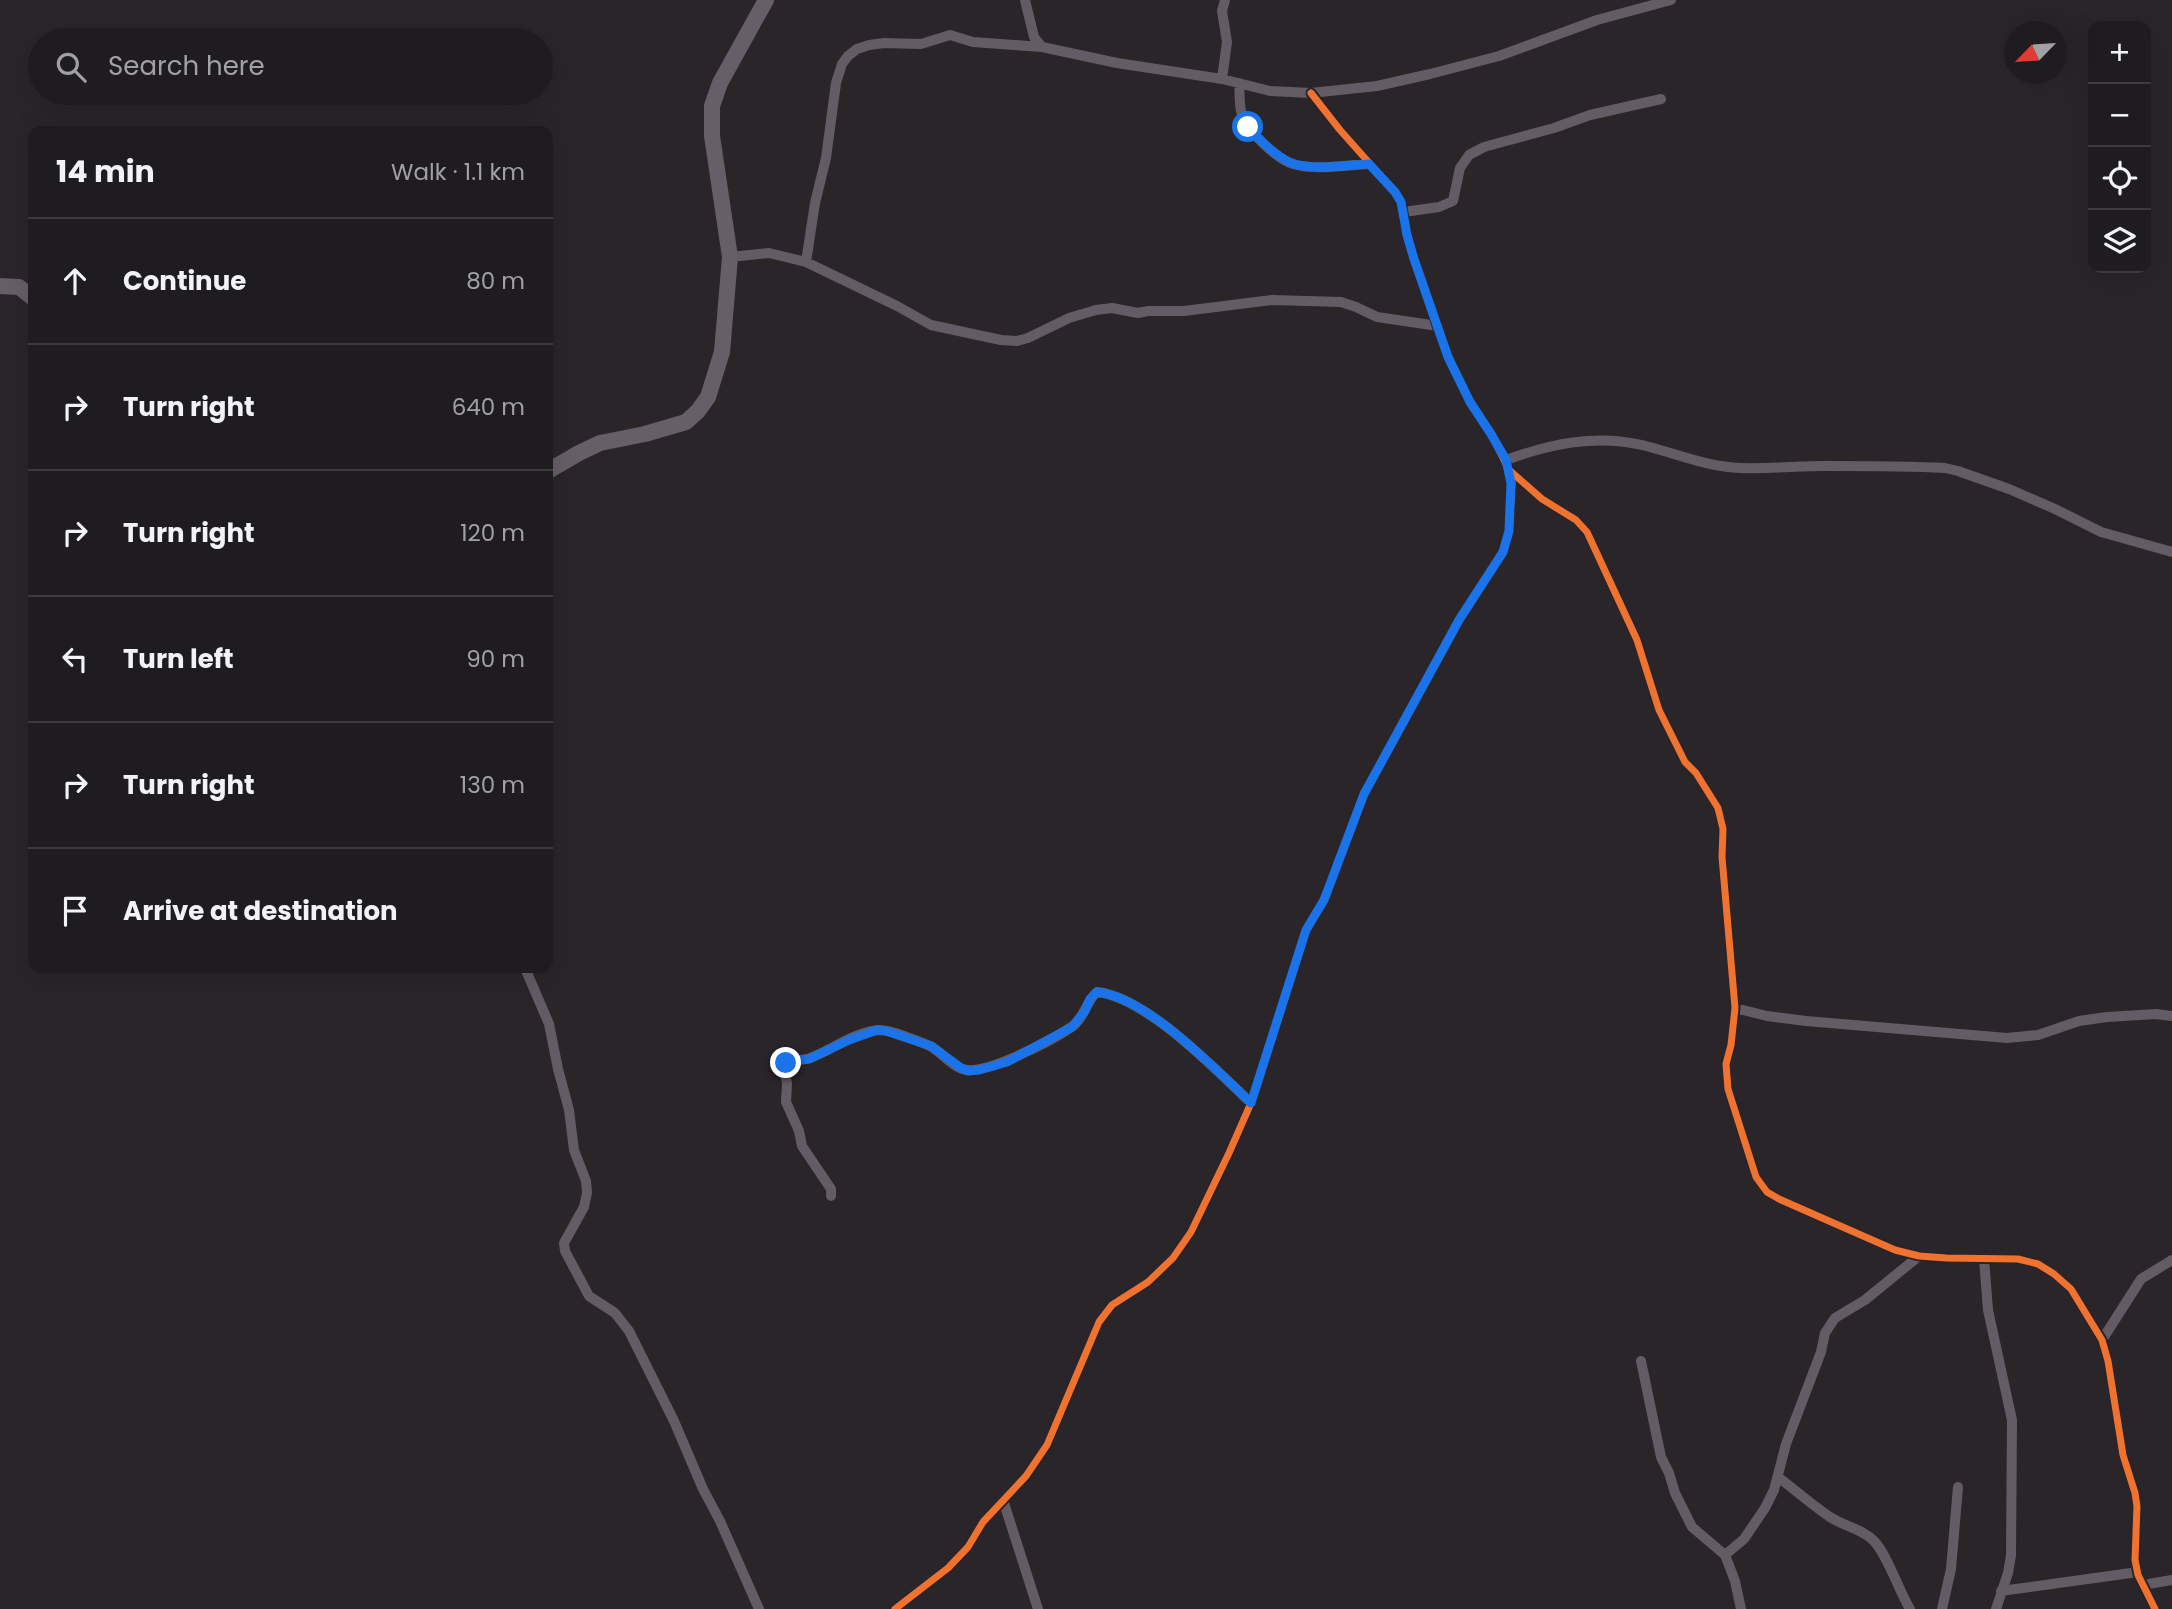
<!DOCTYPE html>
<html lang="en">
<head>
<meta charset="utf-8">
<style>
	:root { --surface:#1f1c1f; --page:#272528; --text:#f1f3f6; --muted:#a1a1a4; --line:#3c3a3d }
	body { margin:0; font-family:Poppins,sans-serif; background:var(--page); color:var(--text) }
	.controls { position:absolute; right:21px; top:21px; display:grid; overflow:hidden; border-radius:14px; box-shadow:0 7px 28px #0002 }
	.controls button { width:63px; height:63px; display:grid; place-items:center; padding:0; border:0; border-bottom:2px solid var(--line); background:var(--surface); color:var(--text); font:35px sans-serif }
	.compass { position:absolute; left:2004px; top:21px; width:63px; height:63px; border-radius:50%; background:var(--surface); box-shadow:0 7px 28px #0002; rotate:245deg }
	.stop { position:absolute; width:21px; height:21px; margin:-16px; border:5px solid #1a73e8; border-radius:50%; background:#fff }
	.stop.end { background:#1a73e8; border-color:#fff; box-shadow:0 2px 7px #0008 }
	.list { margin:0; padding:0; list-style:none }
	h2 { display:flex; justify-content:space-between; align-items:center; height:91px; margin:0; padding:0 28px; font-size:30px }
	h2 small { font-size:23px; font-weight:400; color:var(--muted) }
	.list li { display:grid; grid-template-columns:46px 1fr auto; gap:21px; align-items:center; box-sizing:border-box; height:126px; padding:0 28px; border-top:2px solid var(--line) }
	.list b { display:block; font-size:26px; white-space:nowrap }
	.list em { font-size:23px; font-style:normal; color:var(--muted) }
	.icon { flex:none; width:38px; height:38px; fill:none; stroke:currentColor; stroke-width:2; stroke-linecap:round; stroke-linejoin:round }
	.map { position:relative; flex:none; width:2172px; height:1609px; overflow:hidden }
	.search { position:absolute; background:var(--surface); box-shadow:0 7px 28px #0002; left:28px; top:28px; width:525px; height:77px; display:flex; align-items:center; gap:18px; box-sizing:border-box; padding:0 24px; border-radius:38px; color:var(--muted); font-size:26px }
	.panel { position:absolute; background:var(--surface); box-shadow:0 7px 28px #0002; left:28px; top:126px; width:525px; height:847px; border-radius:14px }
	.map>svg:first-child { display:block }
	.lines { fill:none; stroke-linecap:round; stroke-linejoin:round }
	.street { stroke:#645c65; stroke-width:10 }
	.secondary { stroke:#675f68; stroke-width:16 }
	.cycleway-casing { stroke:#2a232b; stroke-width:11 }
	.cycleway { stroke:#ef722f; stroke-width:7 }
	.route { stroke:#1a73e8; stroke-width:9 }
</style>
</head>
<body>
<div class="map">
<svg width="2172" height="1609" viewBox="0 0 2172 1609">
	<rect width="100%" height="100%" fill="#292529"/>
	<g class="lines">
		<path class="street" d="M1025,0L1034,37L1042,47L1117,63L1222,79L1270,91L1311,93L1377,86L1430,74L1499,56L1597,20L1671,0
			M1222,79L1227,42L1222,11L1225,0
			M1239,83C1240,92 1239,102 1241,111C1245,129 1275,158 1293,164C1317,171 1345,165 1369,164
			M1404,212L1439,207L1453,201L1460,168L1469,155L1484,147L1554,128L1590,115L1661,99
			M730,257L769,253L806,262L897,306L931,325L1001,340L1017,341L1028,338L1069,318L1096,310L1112,308L1138,313L1148,311H1184L1272,300L1341,302L1356,307L1377,317L1438,326
			M806,262L815,203L826,158L836,83L842,64L848,56L857,49L869,45L884,43L921,44L950,35L973,42L1042,47
			M1506,460C1550,444 1595,434 1642,445C1675,453 1706,467 1741,468C1770,469 1798,466 1827,466C1866,466 1906,466 1945,468L1958,471L2009,489L2055,509L2101,532L2172,552
			M1509,470L1542,499L1576,520L1587,532L1637,640L1659,710L1685,762L1696,773L1718,808L1723,829L1722,857L1735,1008L1731,1045L1726,1064L1728,1089L1756,1177L1767,1192L1779,1199L1895,1250L1919,1256L1946,1258L2018,1259L2038,1264L2054,1274L2071,1289L2102,1340L2108,1361L2123,1455L2135,1493L2137,1506L2135,1560L2138,1575L2155,1609
			M525,968L549,1024L558,1069L569,1110L574,1150L586,1181L587,1193L584,1207L564,1243L565,1251L589,1296L615,1313L629,1331L674,1421L703,1489L720,1521L759,1609
			M1735,1008L1767,1016L1806,1021L2007,1038L2038,1035L2079,1021L2107,1017L2156,1014L2172,1016
			M831,1196V1189L802,1146L799,1131L786,1102L787,1084L784,1066L789,1061C796,1059 803,1061 810,1058C832,1050 854,1032 879,1030C891,1030 919,1041 930,1046C941,1052 949,1063 960,1068C981,1079 1054,1039 1073,1026C1085,1017 1086,1001 1097,992C1146,997 1215,1069 1251,1103
			M1984,1259L1988,1310L2012,1420L2011,1555L2008,1573L1996,1609
			M2102,1340L2141,1279L2172,1260
			M1641,1361L1661,1457L1669,1473L1675,1493L1692,1527L1725,1555L1735,1581L1741,1609
			M1778,1477C1795,1490 1812,1505 1830,1517C1843,1526 1863,1529 1874,1541C1888,1556 1898,1589 1910,1609
			M1003,1500L1038,1609
			M1725,1555L1744,1539L1765,1508L1774,1490L1786,1444L1821,1352L1825,1333L1835,1318L1865,1300L1919,1256
			M2143,1585L2172,1580
			M2001,1591L2138,1572
			M895,1609L948,1568L968,1547L983,1522L1026,1476L1047,1445L1099,1322L1112,1305L1148,1282L1173,1258L1191,1232L1229,1153L1251,1103L1306,930L1324,900L1364,794L1459,620L1503,552L1509,531L1512,483L1509,470L1491,434L1470,402L1448,357L1414,259L1407,235L1401,202L1395,192L1340,130L1311,93
			M1942,1609L1951,1569L1958,1487"/>
		<path class="secondary" d="M0,286L19,287L33,298
			M548,471L579,453L600,443L645,434L686,422L698,411L708,397L722,352L730,257L712,136V106L720,83L766,0"/>
		<defs>
			<path id="cycleway" d="M1509,470L1542,499L1576,520L1587,532L1637,640L1659,710L1685,762L1696,773L1718,808L1723,829L1722,857L1735,1008L1731,1045L1726,1064L1728,1089L1756,1177L1767,1192L1779,1199L1895,1250L1919,1256L1946,1258L2018,1259L2038,1264L2054,1274L2071,1289L2102,1340L2108,1361L2123,1455L2135,1493L2137,1506L2135,1560L2138,1575L2155,1609
				M895,1609L948,1568L968,1547L983,1522L1026,1476L1047,1445L1099,1322L1112,1305L1148,1282L1173,1258L1191,1232L1229,1153L1251,1103L1306,930L1324,900L1364,794L1459,620L1503,552L1509,531L1512,483L1509,470L1491,434L1470,402L1448,357L1414,259L1407,235L1401,202L1395,192L1340,130L1311,93"/>
		</defs>
		<use href="#cycleway" class="cycleway-casing"/>
		<use href="#cycleway" class="cycleway"/>
	</g>
	<g class="lines">
		<path class="route" d="M786,1063C793,1058 801,1061 809,1059L849,1040L877,1030L886,1031L931,1046L961,1068L968,1071L979,1070L1007,1062L1072,1027L1085,1011L1090,999L1097,992C1147,997 1215,1069 1251,1103L1306,930L1324,900L1364,794L1459,620L1503,552L1509,531L1511,483L1506,460L1491,434L1470,402L1448,357L1414,259L1407,235L1401,202L1395,192L1369,164C1347,165 1312,171 1291,163C1274,155 1260,140 1248,127"/>
	</g>
</svg>
<div class="controls">
<button>+</button>
<button>−</button>
<button><svg class="icon" aria-label="locate" viewBox="0 0 24 24"><circle cx="12" cy="12" r="6"/><path d="M12 2v4M12 18v4M2 12h4M18 12h4"/></svg></button>
<button><svg class="icon" aria-label="layers" viewBox="0 0 24 24"><path d="M12 4l9 5-9 5-9-5zM3 14l9 5 9-5"/></svg></button>
</div>
<svg class="compass" viewBox="-18 -18 36 36"><path d="M0-13l5 13h-10z" fill="#e53935"/><path d="M0 13l5-13h-10z" fill="#a1a1a4"/></svg>
<div class="stop" style="left:1248px;top:127px"></div>
<div class="stop end" style="left:786px;top:1063px"></div>
<div class="search"><svg class="icon" aria-label="search" viewBox="0 0 24 24"><circle cx="10" cy="10" r="6"/><path d="M15 15l6 6"/></svg>Search here</div>
<section class="panel">
<h2>14 min<small>Walk · 1.1 km</small></h2>
<ul class="list">
<li><svg class="icon" aria-label="ahead" viewBox="0 0 24 24"><path d="M12 20V5M6 11l6-6 6 6"/></svg><div><b>Continue</b></div><em>80 m</em></li>
<li><svg class="icon" aria-label="right" viewBox="0 0 24 24"><path d="M7 20v-9h11M14 6l5 5-5 5"/></svg><div><b>Turn right</b></div><em>640 m</em></li>
<li><svg class="icon" aria-label="right" viewBox="0 0 24 24"><path d="M7 20v-9h11M14 6l5 5-5 5"/></svg><div><b>Turn right</b></div><em>120 m</em></li>
<li><svg class="icon" aria-label="left" viewBox="0 0 24 24"><path d="M17 20v-9H6M10 6l-5 5 5 5"/></svg><div><b>Turn left</b></div><em>90 m</em></li>
<li><svg class="icon" aria-label="right" viewBox="0 0 24 24"><path d="M7 20v-9h11M14 6l5 5-5 5"/></svg><div><b>Turn right</b></div><em>130 m</em></li>
<li><svg class="icon" aria-label="arrive" viewBox="0 0 24 24"><path d="M6 21V4h12l-3 4 3 4H6"/></svg><div><b>Arrive at destination</b></div></li>
</ul>
</section>
</div>
</body>
</html>
